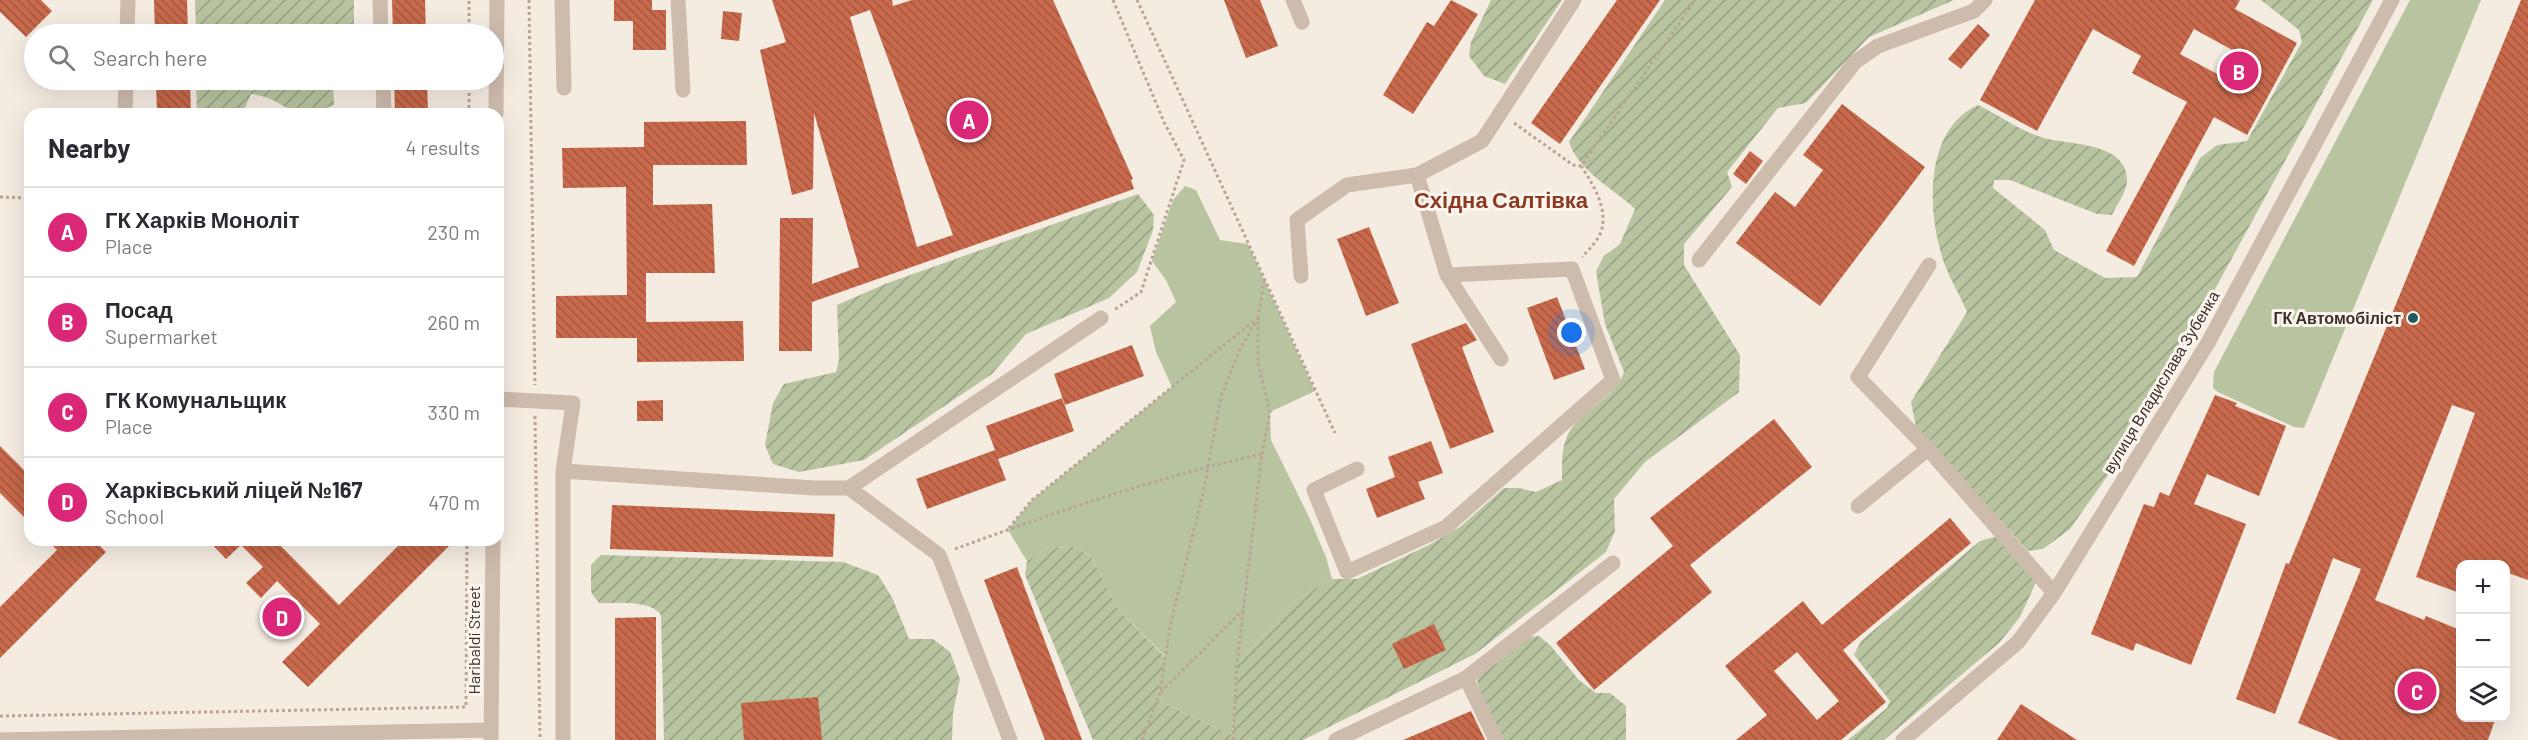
<!DOCTYPE html>
<html lang="en">
<head>
<meta charset="utf-8">
<style>
	:root { --surface:#fff; --page:#f2f2f3; --text:#2b2b33; --muted:#7c7c81; --line:#e1e1e2; --accent:#db2777 }
	body { margin:0; font-family:Barlow,sans-serif; background:var(--page); color:var(--text) }
	.controls { position:absolute; right:18px; bottom:18px; display:grid; overflow:hidden; border-radius:12px; box-shadow:0 6px 24px #0002 }
	.controls button { width:54px; height:54px; display:grid; place-items:center; padding:0; border:0; border-bottom:2px solid var(--line); background:var(--surface); color:var(--text); font:30px sans-serif }
	.you { position:absolute; left:1572px; top:333px; width:21px; height:21px; margin:-15px; border:4px solid #fff; border-radius:50%; background:#1a73e8; box-shadow:0 0 0 9px #1a73e833 }
	.badge { display:grid; place-items:center; width:39px; height:39px; border-radius:50%; background:var(--accent); color:#fff; font-size:20px; font-weight:700 }
	.pin { position:absolute; translate:-50% -50%; border:3px solid #fff; box-shadow:0 2px 6px #0006 }
	.list { margin:0; padding:0; list-style:none }
	h2 { display:flex; justify-content:space-between; align-items:center; height:78px; margin:0; padding:0 24px; font-size:26px }
	h2 small { font-size:20px; font-weight:400; color:var(--muted) }
	.list li { display:grid; grid-template-columns:39px 1fr auto; gap:18px; align-items:center; box-sizing:border-box; height:90px; padding:0 24px; border-top:2px solid var(--line) }
	.list b { display:block; font-size:22px; white-space:nowrap }
	.list p { margin:0; font-size:20px; white-space:nowrap; color:var(--muted) }
	.list em { font-size:20px; font-style:normal; color:var(--muted) }
	.icon { flex:none; width:33px; height:33px; fill:none; stroke:currentColor; stroke-width:2; stroke-linecap:round; stroke-linejoin:round }
	.map { position:relative; flex:none; width:2528px; height:740px; overflow:hidden }
	.search { position:absolute; background:var(--surface); box-shadow:0 6px 24px #0002; left:24px; top:24px; width:480px; height:66px; display:flex; align-items:center; gap:15px; box-sizing:border-box; padding:0 21px; border-radius:33px; color:var(--muted); font-size:22px }
	.panel { position:absolute; background:var(--surface); box-shadow:0 6px 24px #0002; left:24px; top:108px; width:480px; height:438px; border-radius:18px }
	.map>svg:first-child { display:block }
	.grass { fill:#b8c4a0 }
	.garden { fill:url(#garden-furrows) }
	.building { fill:url(#building-back-hatch); fill-rule:evenodd }
	.lines { fill:none; stroke-linecap:round; stroke-linejoin:round }
	.path { stroke:#b9a596; stroke-width:3; stroke-dasharray:3 3; stroke-linecap:butt }
	.minor { stroke:#cdbbac; stroke-width:15 }
	.poi-dot { fill:#1f5a5e; stroke:#fbf5ee; stroke-width:2 }
	.labels { text-anchor:middle; stroke-width:6; stroke-linejoin:round; paint-order:stroke }
	.poi-label { font-size:16px; font-weight:bold; fill:#3b302b; stroke:#fbf5ee; text-anchor:end }
	.street-label { font-size:16px; fill:#3b302b; stroke:#fbf5ee }
	.district-label { font-size:22px; font-weight:bold; fill:#8c3b22; stroke:#fbf5ee }
</style>
</head>
<body>
<div class="map">
<svg width="2528" height="740" viewBox="0 0 2528 740">
	<defs>
		<pattern id="garden-furrows" width="10" height="10" patternUnits="userSpaceOnUse" patternTransform="scale(1.5)"><rect width="10" height="10" fill="#b8c4a0"/><path d="M-1 1l2-2M0 10L10 0M9 11l2-2" fill="none" stroke="#97a083"/></pattern>
		<pattern id="building-back-hatch" width="6" height="6" patternUnits="userSpaceOnUse" patternTransform="scale(1.5)"><rect width="6" height="6" fill="#c8694b"/><path d="M-1 5l2 2M0 0l6 6M5-1l2 2" fill="none" stroke="#a4573f"/></pattern>
	</defs>
	<rect width="100%" height="100%" fill="#f4ebe1"/>
	<path class="grass" d="M2410,0H2481L2304,428L2294,427L2218,392L2213,388L2214,372Z
		M1185,186L1196,190L1220,240L1248,244L1315,391L1270,412L1271,440L1309,517L1326,557L1332,579L1296,600L1237,663L1232,735L1157,700L1165,656L1118,609L1091,556L1073,547L1048,548L1027,561L1008,530L1032,500L1172,387L1156,352L1150,326L1176,302L1166,280L1152,261L1173,200Z"/>
	<path class="garden" d="M195,0H354V27L344,34H196Z
		M1491,0H1562L1505,84L1484,76L1469,56L1471,42Z
		M1665,0H1954L1869,37L1806,103L1778,108L1727,172L1732,187L1684,244V265L1740,355L1739,392L1645,462L1614,499L1615,531L1606,552L1475,654L1303,740H1093L1025,575L1027,561L1048,548L1073,547L1091,556L1118,609L1165,657L1157,700L1232,735L1237,663L1296,600L1332,579H1357L1429,545L1460,527L1504,488H1519L1536,492L1562,480C1562,464 1561,449 1568,434C1581,410 1614,400 1624,372L1605,324L1596,271L1604,256L1620,244L1635,209C1613,188 1579,172 1569,142Z
		M2261,0H2373L2132,441L2070,529L2043,549L2028,551L1916,427L1911,402L1967,312C1959,293 1946,273 1941,253C1927,205 1926,128 1978,105C1999,115 2022,132 2044,138C2070,145 2128,142 2127,181C2127,191 2116,206 2112,215L2097,214L2010,180H1994L1993,188L2045,230L2054,250L2105,278L2137,277L2200,158L2217,145L2247,141L2302,42L2299,30Z
		M196,80H333L334,105C283,126 293,99 251,94L242,114H197Z
		M1138,194L1154,215L1153,230L1137,272L1109,298L1026,334L992,374L864,460L799,472L773,464L765,445L773,403L784,384L836,372L839,360L837,305L885,284Z
		M1997,536L2036,582L2020,617L1999,643L1884,740H1848L1887,708L1890,701L1854,655L1861,641L1980,541Z
		M601,555L843,562L878,575L892,597L909,639H933L950,652L960,679L953,713L952,740H664L661,615C649,599 619,604 599,603L591,592V565Z
		M1539,636L1550,645L1579,680L1596,693H1610L1626,706V740H1504L1483,702L1476,677L1526,637Z"/>
	<path class="building" d="M0,0H41L52,11L26,37L0,12Z
		M154,0H187L188,34H155Z
		M392,0H425L426,34H393Z
		M614,0H652V10H666V50H633V21H614Z
		M772,0H892L893,6L912,0H1053L1133,179L1131,180L1134,189L812,302V351H779L780,218H813L812,284L859,267L814,113L813,189L792,195L760,50L786,42ZM870,10L953,235L917,247L850,17Z
		M1224,0H1260L1278,46L1246,58Z
		M1451,0L1478,14L1413,114L1383,95L1427,22L1434,26Z
		M1617,0H1660L1560,144L1531,123Z
		M2035,0H2240L2235,9L2297,43L2247,135L2214,117L2134,266L2106,251L2187,102L2132,73L2141,56L2093,29L2037,131L1980,100ZM2194,29L2245,57L2232,82L2180,54Z
		M2521,0H2528V580L2505,572V564H2460V583L2457,592L2416,577L2475,413L2452,405L2375,600L2424,620L2426,616L2460,630V717H2496L2488,740H2339L2298,723L2361,569L2333,558L2275,714L2236,699L2286,563L2289,564Z
		M723,11L742,13L739,41L721,39Z
		M1978,24L1990,35L1961,69L1948,59Z
		M156,80H190L191,114H157Z
		M394,80H427L428,114H395Z
		M1842,104L1925,167L1820,306L1736,243L1775,192L1795,207L1823,170L1803,155Z
		M746,121L747,165H653V205L712,204L715,273H646V322L743,321L744,361L637,362V338H556V296L627,295L626,187L563,188L562,148L644,147V122Z
		M1750,151L1763,161L1746,184L1733,174Z
		M1369,227L1399,303L1366,316L1337,239Z
		M1557,297L1585,369L1554,380L1527,308Z
		M1466,323L1477,340L1462,347L1494,432L1450,449L1411,344Z
		M1132,345L1144,376L1065,405L1054,374Z
		M2215,395L2237,403L2235,406L2286,426L2259,496L2207,474L2194,504L2246,524L2191,665L2136,643L2133,651L2091,634L2144,504L2154,507L2160,492L2169,496Z
		M1062,398L1074,431L998,459L1006,480L927,509L916,479L995,450L986,426Z
		M663,400V421H637V401Z
		M1774,419L1812,467L1690,565L1712,592L1594,690L1556,643L1673,546L1650,518Z
		M1431,441L1443,473L1418,482L1425,499L1377,518L1366,489L1395,477L1388,457Z
		M0,446L30,476V523L0,493Z
		M612,505L835,514L833,557L610,549Z
		M1950,518L1971,543L1843,650L1886,702L1841,740H1736L1767,715L1725,666L1803,601L1822,625ZM1797,652L1839,701L1817,720L1774,671Z
		M47,540H94L106,552L0,658V607L57,550Z
		M208,540H275L339,605L404,540H455L308,687L282,662L320,624L277,581L261,598L246,583L263,567L241,545L226,559Z
		M1017,567L1082,740H1045L1017,667L984,580Z
		M656,617V740H615V618Z
		M1434,624L1446,650L1404,669L1392,644Z
		M818,697L822,740H744L741,703Z
		M2021,704L2077,740H1997Z
		M1471,711L1485,740H1403Z"/>
	<g class="lines">
		<path class="path" d="M529,0L535,385
			M1113,0L1164,122L1184,160L1141,292L1114,310
			M1137,0L1335,433
			M469,34V0
			M469,114V80
			M1514,123L1573,165L1581,166L1695,0
			M1581,166C1594,185 1612,215 1598,238C1594,245 1587,251 1582,257
			M0,197L30,198
			M535,416L540,740
			M1262,454L1270,412L1258,363V318L1264,281
			M1009,528L1032,500L1255,320
			M955,549C1055,512 1158,477 1262,454L1237,663L1233,740
			M1161,692L1243,610
			M0,716L466,707L467,540
			M1142,740L1160,693L1170,626L1204,489L1221,396L1240,349L1258,318"/>
		<path class="minor" d="M380,0L381,34
			M562,0L564,88
			M678,0L683,90
			M1293,0L1302,22
			M127,34L128,0
			M383,80L384,114
			M125,114L126,80
			M496,114L497,0
			M1699,260L1855,62L1878,46L1974,11L1985,0
			M1447,275L1501,359
			M1301,276L1297,220L1347,185L1417,175L1482,141L1574,0
			M498,399L573,403L563,471L814,488H849L1101,318
			M1928,449L1858,377L1929,265
			M1357,469L1314,490L1347,572L1446,527L1613,380L1572,269L1447,275L1417,175
			M849,488L939,555L1010,740
			M1858,506L1928,449L2054,593
			M1466,678L1496,740
			M491,738L493,540
			M0,740L491,730
			M563,740V471
			M1336,740L1466,678L1613,563
			M1903,740L2018,642L2054,593L2209,341L2392,0"/>
	</g>
	<circle class="poi-dot" cx="2413" cy="318" r="6"/>
	<g class="labels">
		<g class="poi-label">
			<text x="2401" y="324">ГК Автомобіліст</text>
		</g>
		<g class="street-label">
			<text transform="translate(2161 382) rotate(-59)" y="6">вулиця Владислава Зубенка</text>
			<text transform="translate(474 640) rotate(-90)" y="6">Haribaldi Street</text>
		</g>
		<g class="district-label">
			<text x="1501" y="208">Східна Салтівка</text>
		</g>
	</g>
</svg>
<div class="controls">
<button>+</button>
<button>−</button>
<button><svg class="icon" aria-label="layers" viewBox="0 0 24 24"><path d="M12 4l9 5-9 5-9-5zM3 14l9 5 9-5"/></svg></button>
</div>
<div class="you"></div>
<div class="pin badge" style="left:969px;top:120px">A</div>
<div class="pin badge" style="left:2239px;top:71px">B</div>
<div class="pin badge" style="left:2417px;top:691px">C</div>
<div class="pin badge" style="left:282px;top:617px">D</div>
<div class="search"><svg class="icon" aria-label="search" viewBox="0 0 24 24"><circle cx="10" cy="10" r="6"/><path d="M15 15l6 6"/></svg>Search here</div>
<section class="panel">
<h2>Nearby<small>4 results</small></h2>
<ul class="list">
<li><span class="badge">A</span><div><b>ГК Харків Моноліт</b><p>Place</p></div><em>230 m</em></li>
<li><span class="badge">B</span><div><b>Посад</b><p>Supermarket</p></div><em>260 m</em></li>
<li><span class="badge">C</span><div><b>ГК Комунальщик</b><p>Place</p></div><em>330 m</em></li>
<li><span class="badge">D</span><div><b>Харківський ліцей №167</b><p>School</p></div><em>470 m</em></li>
</ul>
</section>
</div>
</body>
</html>
